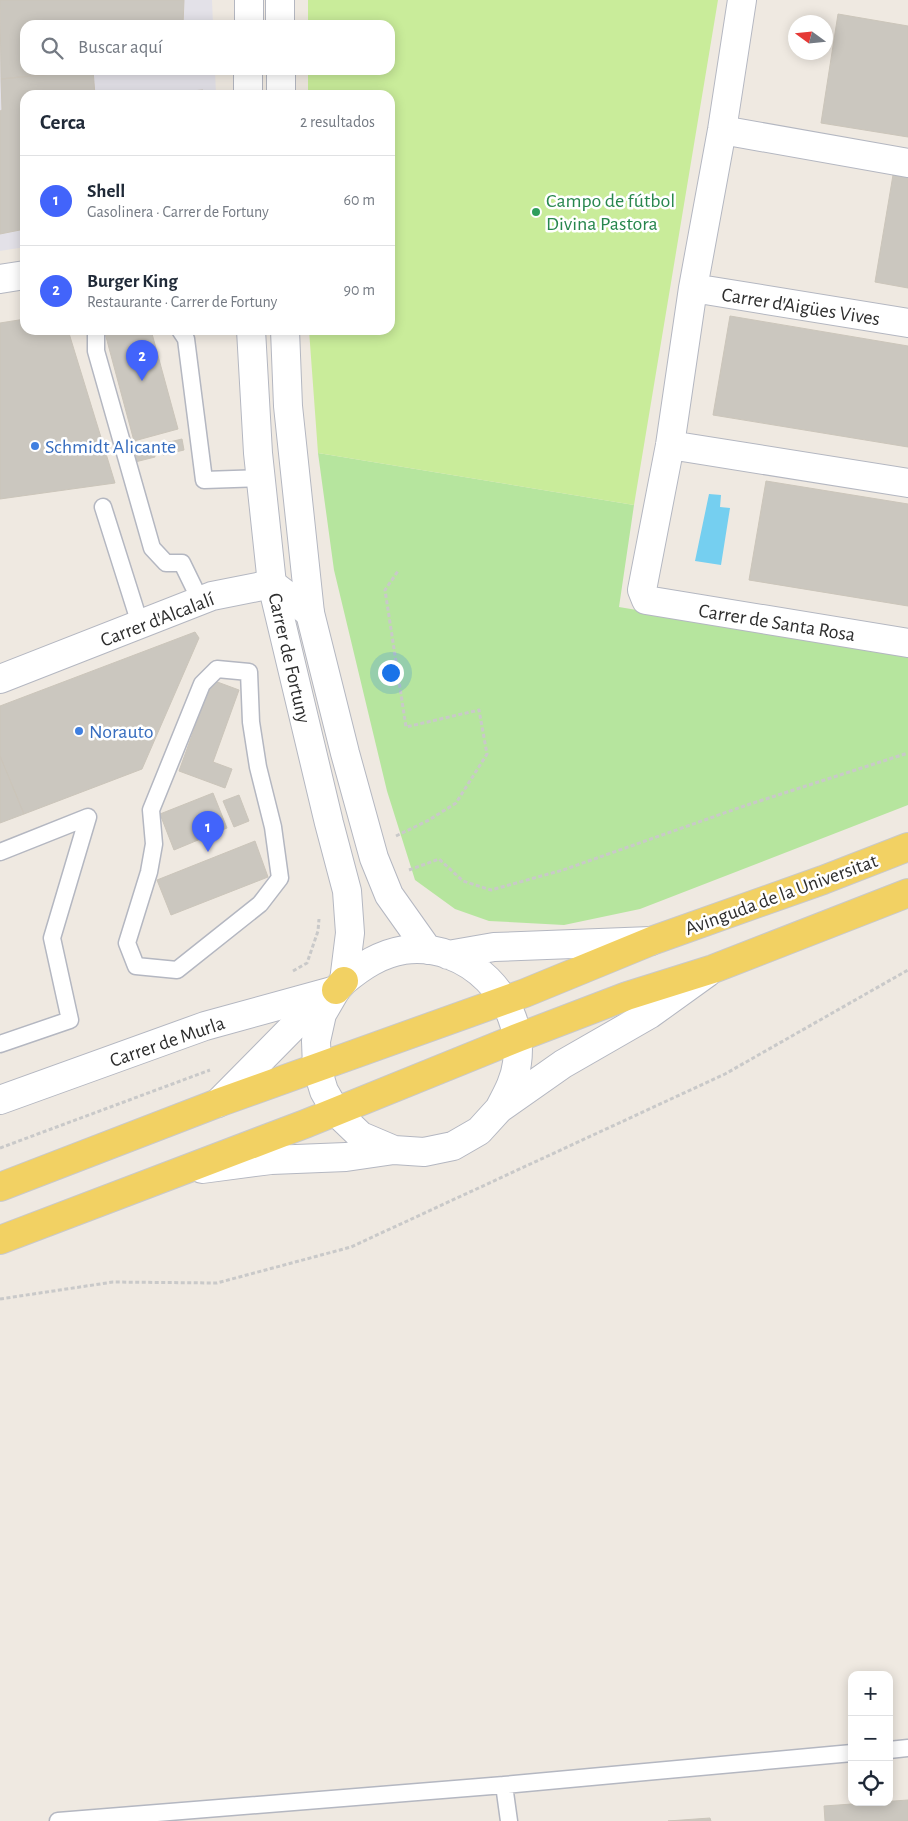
<!DOCTYPE html>
<html lang="es">
<head>
<meta charset="utf-8">
<style>
	:root { --surface:#fff; --page:#f6f6f7; --text:#1f2937; --muted:#747a83; --line:#e0e1e3; --accent:#4264fb }
	body { margin:0; font-family:"Alegreya Sans",sans-serif; background:var(--page); color:var(--text) }
	.controls { position:absolute; right:15px; bottom:15px; display:grid; overflow:hidden; border-radius:10px; box-shadow:0 2px 12px #0003 }
	.controls button { width:45px; height:45px; display:grid; place-items:center; padding:0; border:0; border-bottom:1px solid var(--line); background:var(--surface); color:var(--text); font:25px sans-serif }
	.compass { position:absolute; left:788px; top:15px; width:45px; height:45px; border-radius:50%; background:var(--surface); box-shadow:0 2px 12px #0003; rotate:285deg }
	.you { position:absolute; left:390px; top:672px; width:18px; height:18px; margin:-12px; border:4px solid #fff; border-radius:50%; background:#1a73e8; box-shadow:0 0 0 8px #1a73e833 }
	.badge { display:grid; place-items:center; width:32px; height:32px; border-radius:50%; background:var(--accent); color:#fff; font-size:16px; font-weight:700 }
	.pin { position:absolute; translate:-50% -41px; filter:drop-shadow(0 1px 2px #0008) }
	.pin::after { content:''; position:absolute; top:26px; width:18px; height:15px; background:inherit; clip-path:polygon(0 0,100% 0,50% 100%) }
	.list { margin:0; padding:0; list-style:none }
	h2 { display:flex; justify-content:space-between; align-items:center; height:65px; margin:0; padding:0 20px; font-size:21px }
	h2 small { font-size:16px; font-weight:400; color:var(--muted) }
	.list li { display:grid; grid-template-columns:32px 1fr auto; gap:15px; align-items:center; box-sizing:border-box; height:90px; padding:0 20px; border-top:1px solid var(--line) }
	.list b { display:block; font-size:19px; white-space:nowrap }
	.list p { margin:0; font-size:16px; white-space:nowrap; color:var(--muted) }
	.list em { font-size:16px; font-style:normal; color:var(--muted) }
	.icon { flex:none; width:28px; height:28px; fill:none; stroke:currentColor; stroke-width:2; stroke-linecap:round; stroke-linejoin:round }
	.map { position:relative; flex:none; width:908px; height:1821px; overflow:hidden }
	.search { position:absolute; background:var(--surface); box-shadow:0 2px 12px #0003; left:20px; top:20px; width:375px; height:55px; display:flex; align-items:center; gap:12px; box-sizing:border-box; padding:0 18px; border-radius:15px; color:var(--muted); font-size:19px }
	.panel { position:absolute; background:var(--surface); box-shadow:0 2px 12px #0003; left:20px; top:90px; width:375px; height:245px; border-radius:15px }
	.map>svg:first-child { display:block }
	.industrial { fill:#e3e1e8 }
	.green { fill:#b6e59e }
	.pitch { fill:#c9ec9a }
	.water { fill:#75cff0 }
	.building { fill:#cbc7bf; stroke:#cbc5ba }
	.lines { fill:none; stroke-linecap:round; stroke-linejoin:round }
	.lane-casing { stroke:#b4b7c1; stroke-width:19 }
	.street-casing { stroke:#b4b7c1; stroke-width:30 }
	.secondary-casing { stroke:#b4b7c1; stroke-width:30 }
	.primary-casing { stroke:#c9c9c9; stroke-width:30 }
	.path { stroke:#c9c9c9; stroke-width:3; stroke-dasharray:4 2.5; stroke-linecap:butt }
	.lane { stroke:#fff; stroke-width:16 }
	.street { stroke:#fff; stroke-width:28 }
	.secondary { stroke:#fff; stroke-width:28 }
	.primary { stroke:#f2d163; stroke-width:28 }
	.leisure-dot { fill:#2e9e5b; stroke:#fff; stroke-width:2 }
	.shop-dot { fill:#3f7fe0; stroke:#fff; stroke-width:2 }
	.labels { text-anchor:middle; stroke-width:5; stroke-linejoin:round; paint-order:stroke }
	.leisure-label { font-size:20px; fill:#27864d; stroke:#fff; text-anchor:start }
	.street-label { font-size:20px; fill:#2e2e2e; stroke:#fff }
	.shop-label { font-size:20px; fill:#366cbe; stroke:#fff; text-anchor:start }
</style>
</head>
<body>
<div class="map">
<svg width="908" height="1821" viewBox="0 0 908 1821">
	<rect width="100%" height="100%" fill="#efe9e1"/>
	<path class="industrial" d="M0,0H212L213,25H25V70H215L216,95H25V247L0,251Z"/>
	<path class="green" d="M318,453L634,505L619,607L908,656V805L640,909L564,925L489,921L455,909L415,880L387,791L334,570Z"/>
	<path class="pitch" d="M308,0H718L634,505L318,453L309,330H390V95H308V70H390V25H308Z"/>
	<path class="water" d="M709,494L721,495L720,507L730,508L721,565L695,561Z"/>
	<path class="building" d="M0,0H184L183,25H25V70H87L1,79Z
		M838,14L908,26V137L821,123Z
		M93,70L95,95H25V229L0,234V111L2,110L1,79Z
		M203,90V95H144Z
		M893,175L908,177V288L875,282Z
		M730,316L908,346V447L713,415Z
		M25,319V330H68L115,483L0,499V323Z
		M117,330H151L178,429L134,441L105,333Z
		M182,439L184,450L163,455L161,444Z
		M153,446L155,457L135,462L132,451Z
		M766,481L908,504V606L749,580Z
		M195,632L199,638L142,769L24,814L0,756V706Z
		M212,680L239,690L213,762L232,769L225,788L179,771Z
		M0,756L24,814L0,823Z
		M213,793L227,828L174,850L160,814Z
		M239,795L249,821L234,827L223,801Z
		M255,841L268,877L171,915L157,880Z
		M908,1800V1821H825L824,1806Z
		M710,1818L711,1821H668Z"/>
	<g class="lines">
		<defs>
			<path id="lane" d="M96,330V351L152,548L166,563H182L200,600
				M180,330L186,339L204,480L260,478
				M103,507L140,624
				M217,669L249,672L251,722L258,767L273,827L280,878L260,904L177,970L136,966L127,943L149,872L154,844L151,810L202,684Z
				M0,852L88,817L52,938L70,1020L0,1044
				M889,1750L908,1748
				M504,1785L509,1821
				M58,1821L504,1785L852,1753"/>
			<path id="street" d="M742,0L722,130L693,288L670,445L642,590L646,600L908,643
				M722,130L908,163
				M0,279L25,275
				M693,288L908,323
				M670,445L908,483
				M0,679L212,596L272,584L310,613
				M0,1100L205,1026L336,990"/>
			<path id="secondary" d="M280,0V25
				M249,25V0
				M281,70V95
				M248,95V70
				M251,330L258,453L272,584L329,823L347,891L350,933L344,981
				M285,330L288,406L310,613L345,753L374,858L389,895L428,950
				M448,955L494,947L651,941
				M344,981C362,966 380,954 404,950C467,941 526,1000 517,1063C515,1080 507,1094 499,1109
				M336,990L322,1014L316,1041L317,1068L324,1091L336,1112L361,1136L394,1150
				M218,1103L302,1018L331,994
				M202,1169L271,1160L346,1157L394,1150L424,1152L453,1146L479,1131L499,1109L563,1064L650,1014L707,973"/>
			<path id="primary" d="M336,990L344,981
				M0,1187L218,1103L525,993L654,940L823,880L908,847
				M0,1240L305,1124L517,1038L627,996L713,969L908,893"/>
		</defs>
		<use href="#lane" class="lane-casing"/>
		<use href="#street" class="street-casing"/>
		<use href="#secondary" class="secondary-casing"/>
		<use href="#primary" class="primary-casing"/>
		<path class="path" d="M396,836L429,820L456,803L487,754L479,710L406,727L385,590L398,571
			M409,870L439,859L463,881L491,890L563,870L744,806L908,753
			M293,971L307,963L318,931L319,919
			M0,1148L210,1070
			M0,1299L113,1282L217,1283L351,1247L725,1074L908,970"/>
		<use href="#lane" class="lane"/>
		<use href="#street" class="street"/>
		<use href="#secondary" class="secondary"/>
		<use href="#primary" class="primary"/>
	</g>
	<circle class="leisure-dot" cx="536" cy="212" r="5"/>
	<g class="shop-dot">
		<circle cx="35" cy="446" r="5"/>
		<circle cx="79" cy="731" r="5"/>
	</g>
	<g class="labels">
		<g class="leisure-label">
			<text x="546" y="207">Campo de fútbol<tspan x="546" dy="23">Divina Pastora</tspan></text>
		</g>
		<g class="street-label">
			<text transform="translate(801 306) rotate(9)" y="7">Carrer d'Aigües Vives</text>
			<text transform="translate(157 619) rotate(-21)" y="7">Carrer d'Alcalalí</text>
			<text transform="translate(777 622) rotate(9)" y="7">Carrer de Santa Rosa</text>
			<text transform="translate(290 658) rotate(77)" y="7">Carrer de Fortuny</text>
			<text transform="translate(781 894) rotate(-20)" y="7">Avinguda de la Universitat</text>
			<text transform="translate(167 1041) rotate(-19)" y="7">Carrer de Murla</text>
		</g>
		<g class="shop-label">
			<text x="45" y="453">Schmidt Alicante</text>
			<text x="89" y="738">Norauto</text>
		</g>
	</g>
</svg>
<div class="controls">
<button>+</button>
<button>−</button>
<button><svg class="icon" aria-label="locate" viewBox="0 0 24 24"><circle cx="12" cy="12" r="6"/><path d="M12 2v4M12 18v4M2 12h4M18 12h4"/></svg></button>
</div>
<svg class="compass" viewBox="-18 -18 36 36"><path d="M0-13l5 13h-10z" fill="#e53935"/><path d="M0 13l5-13h-10z" fill="#747a83"/></svg>
<div class="you"></div>
<div class="pin badge" style="left:208px;top:852px">1</div>
<div class="pin badge" style="left:142px;top:381px">2</div>
<div class="search"><svg class="icon" aria-label="search" viewBox="0 0 24 24"><circle cx="10" cy="10" r="6"/><path d="M15 15l6 6"/></svg>Buscar aquí</div>
<section class="panel">
<h2>Cerca<small>2 resultados</small></h2>
<ul class="list">
<li><span class="badge">1</span><div><b>Shell</b><p>Gasolinera · Carrer de Fortuny</p></div><em>60 m</em></li>
<li><span class="badge">2</span><div><b>Burger King</b><p>Restaurante · Carrer de Fortuny</p></div><em>90 m</em></li>
</ul>
</section>
</div>
</body>
</html>
